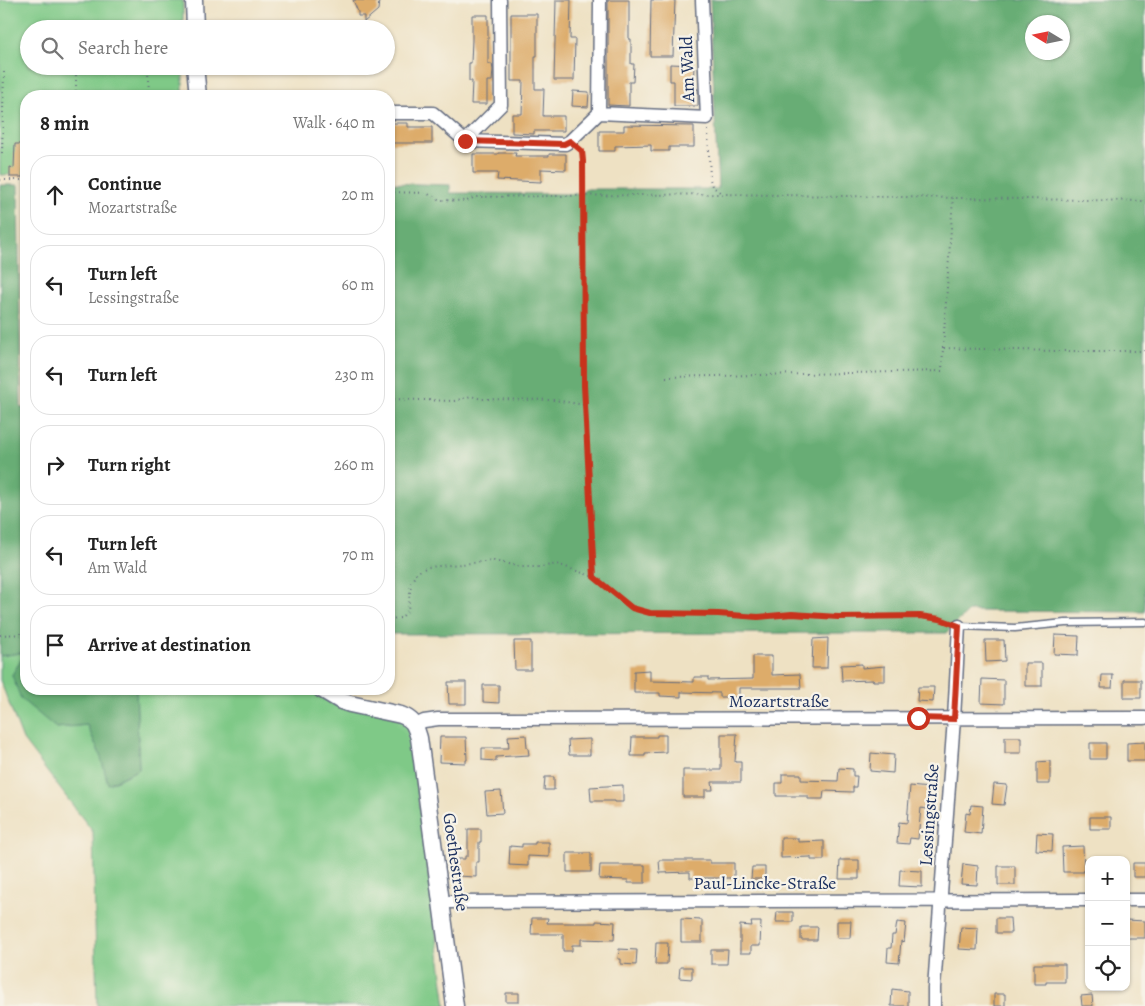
<!DOCTYPE html>
<html lang="en">
<head>
<meta charset="utf-8">
<style>
	:root { --surface:#fff; --page:#f2f2f2; --text:#222; --muted:#767676; --line:#e0e0e0 }
	body { margin:0; font-family:Alegreya,serif; background:var(--page); color:var(--text) }
	.controls { position:absolute; right:15px; bottom:15px; display:grid; overflow:hidden; border-radius:10px; box-shadow:0 1px 4px #0004 }
	.controls button { width:45px; height:45px; display:grid; place-items:center; padding:0; border:0; border-bottom:1px solid var(--line); background:var(--surface); color:var(--text); font:25px sans-serif }
	.compass { position:absolute; left:1025px; top:15px; width:45px; height:45px; border-radius:50%; background:var(--surface); box-shadow:0 1px 4px #0004; rotate:280deg }
	.stop { position:absolute; width:15px; height:15px; margin:-11px; border:4px solid #c8321e; border-radius:50%; background:#fff }
	.stop.end { background:#c8321e; border-color:#fff; box-shadow:0 1px 5px #0008 }
	.list { margin:0; padding:0; list-style:none }
	h2 { display:flex; justify-content:space-between; align-items:center; height:65px; margin:0; padding:0 20px; font-size:21px }
	h2 small { font-size:16px; font-weight:400; color:var(--muted) }
	.list li { display:grid; grid-template-columns:32px 1fr auto; gap:15px; align-items:center; box-sizing:border-box; height:80px; margin:0 10px 10px; padding:0 10px; border:1px solid var(--line); border-radius:20px }
	.list b { display:block; font-size:19px; white-space:nowrap }
	.list p { margin:0; font-size:16px; white-space:nowrap; color:var(--muted) }
	.list em { font-size:16px; font-style:normal; color:var(--muted) }
	.icon { flex:none; width:28px; height:28px; fill:none; stroke:currentColor; stroke-width:2; stroke-linecap:round; stroke-linejoin:round }
	.map { position:relative; flex:none; width:1145px; height:1006px; overflow:hidden }
	.search { position:absolute; background:var(--surface); box-shadow:0 1px 4px #0004; left:20px; top:20px; width:375px; height:55px; display:flex; align-items:center; gap:12px; box-sizing:border-box; padding:0 18px; border-radius:28px; color:var(--muted); font-size:19px }
	.panel { position:absolute; background:var(--surface); box-shadow:0 1px 4px #0004; left:20px; top:90px; width:375px; height:605px; border-radius:20px }
	.map>svg:first-child { display:block }
	.green { fill:#7fc987; stroke:#4d7c72 }
	.forest { fill:#67ad74; stroke:#416e69; fill-rule:evenodd }
	.building { fill:#ddac6b }
	.lines { fill:none; stroke-linecap:round; stroke-linejoin:round }
	.service-casing { stroke:#656d81; stroke-width:9 }
	.minor-casing { stroke:#656d81; stroke-width:15 }
	.tertiary-casing { stroke:#656d81; stroke-width:19 }
	.path { stroke:#656d81; stroke-width:2; stroke-dasharray:1 4; stroke-linecap:butt }
	.service { stroke:#fff; stroke-width:6 }
	.minor { stroke:#fff; stroke-width:12 }
	.tertiary { stroke:#fff; stroke-width:16 }
	.route { stroke:#c8321e; stroke-width:6 }
	.labels { text-anchor:middle; stroke-width:4.5; stroke-linejoin:round; paint-order:stroke }
	.street-label { font-size:18px; fill:#1b2f5e; stroke:#f7f3e8 }
</style>
</head>
<body>
<div class="map">
<svg width="1145" height="1006" viewBox="0 0 1145 1006">
	<rect width="100%" height="100%" fill="#f7f3e8"/>
	<filter id="ink" filterUnits="userSpaceOnUse"><feTurbulence type="fractalNoise" baseFrequency=".02" numOctaves="2"/><feDisplacementMap in="SourceGraphic" scale="10" xChannelSelector="R" yChannelSelector="G"/><feConvolveMatrix kernelMatrix="1 2 1 2 8 2 1 2 1" color-interpolation-filters="sRGB"/></filter>
	<filter id="wash" filterUnits="userSpaceOnUse"><feTurbulence type="fractalNoise" baseFrequency=".0096" numOctaves="4" result="noise"/><feDisplacementMap in="SourceGraphic" scale="20" xChannelSelector="R" yChannelSelector="G"/><feGaussianBlur stdDeviation="1.12" result="paint"/><feColorMatrix in="noise" values="0 0 0 0 0 0 0 0 0 0 0 0 0 0 0 0 0 1.4 0 .05"/><feComposite in="paint" operator="in"/></filter>
	<g filter="url(#wash)">
		<rect width="100%" height="100%" fill="#eee1c3"/>
		<path class="green" d="M0,0H183V29H29V66H183V96H26V174L0,175Z
			M26,652L12,675L56,728L87,725L100,754L109,784L139,769L136,689H322L408,722L446,1006H97L93,832L23,740L0,680V656Z"/>
		<path class="forest" d="M710,0H1145V612L969,611L946,633L389,634V183L450,185V193L580,194L586,189H718ZM1032,22H1062V52H1032Z
			M0,185H18L21,408H26V689H136L139,769L108,784L100,754L87,725L56,728L21,699L12,675L26,652L0,656Z"/>
		<g id="blocks">
			<path class="building" d="M353,0L379,1L378,10L364,22V16H358V12Z
				M556,0H571L570,39H575L574,80H554Z
				M608,0H629V39H631V64H634L633,82H629V106L608,105Z
				M651,0H675L673,56H650Z
				M511,14H537V56H535V89H544L543,116H564V131H534V134L512,133V114H522L523,81H511Z
				M472,15H488V64H492L493,70L492,81H487V104H471L472,81H469V63H471L472,39Z
				M670,64L694,65L693,89H698V106H674V81H670Z
				M573,91L589,92L588,107L572,106Z
				M392,123H408V127H432V143H392Z
				M624,125L694,126V147H669V151H651V145L615,146V151H599V131H624Z
				M15,144H26V153L24,152L23,177H10V167L14,168Z
				M498,153H516L515,156H549V154H566V170L541,169V182L497,180L498,173H473V154H498Z
				M1055,635L1079,636L1078,655L1054,654Z
				M828,638L827,668H812L813,639Z
				M985,640H1004L1005,661L986,662Z
				M514,641H531V670H515Z
				M753,656H772V675L800,674L801,688H739V697H720V693L681,692V697L660,696V693H634V671L650,670V681L694,682V677H708V680L753,679Z
				M1025,663H1042V686H1025Z
				M862,664V668L885,666V681H873V680L842,681L841,665Z
				M1102,675H1113L1112,688H1101Z
				M982,679L1004,680V704L981,703Z
				M1124,680H1141V698H1124Z
				M448,682H466V704H449Z
				M483,685H499V703L483,702Z
				M918,687H934L933,702L917,701Z
				M721,734H737L735,762H741V782H712L713,790H705V797H683V770H721Z
				M526,735L527,748H528L529,755L496,757V761L482,760V748H509L508,736Z
				M657,735H666V752L645,753V756H631L632,737H657Z
				M440,737H466L467,760H466V763L439,762Z
				M1005,737H1021V753H1005Z
				M590,739V755H569L568,740Z
				M1145,742V761H1127V743Z
				M1090,743H1106V759H1090Z
				M871,753L894,755L893,773L870,771Z
				M1050,761V784H1037V762Z
				M839,768L853,769V776H857L856,787H853V792L824,791L823,799H808V796H776V783H782V774H801V780L838,781Z
				M545,777H554V790H544Z
				M994,784L1007,785L1004,805L992,804Z
				M623,785V802H614V801H591L590,787Z
				M910,786L929,788L927,809L921,808L918,839L910,838L909,844L897,843L899,822L907,823Z
				M501,791L503,813L487,814L485,792Z
				M971,805L983,806L981,834L964,832L966,813L970,814Z
				M1090,817H1111V829H1090Z
				M468,829H481V842H479V862H476V877L457,876V859H465V856H468Z
				M1037,833L1053,834L1052,851L1036,850Z
				M781,838H798V842L824,841V860H811V857L781,858Z
				M535,842H549V857L528,856V866L509,865L510,846L522,847V844H535Z
				M1083,846L1084,872H1063L1062,847Z
				M567,853H591V872H567Z
				M659,860H710V863H734V878H690V872L660,873Z
				M840,860H859V879H839Z
				M1133,863H1145V877H1133Z
				M963,864L978,866L977,885L961,884Z
				M600,865H645V883H628V880L599,879Z
				M998,866H1015V885H998Z
				M752,867H765V879H751Z
				M900,870L922,871V887L899,886Z
				M777,912H793V922H776Z
				M532,918H548L547,923H596V921L615,922L614,940L581,939V945H572V951H563V934H531Z
				M996,918H1010L1011,933H996Z
				M681,919L702,920V942H681Z
				M1126,920L1145,921V938H1126Z
				M837,921H851L850,938H837Z
				M751,922H761L760,946H751V953H740V925L752,926Z
				M897,922L906,923L904,942L901,941L899,963L887,962L888,948H891L892,935H895Z
				M801,927H818L817,940H801Z
				M961,927L978,928L977,950L959,949Z
				M656,943H668L667,964H655Z
				M619,949L637,950L636,965L621,964V959H618Z
				M711,950H728L727,964H711Z
				M1034,964H1065V982H1046V984H1034Z
				M680,967H692V979L679,978Z
				M892,989L908,991V1006H891Z
				M506,993H519V1002H506Z
				M994,994H1005V1006H994Z
				M1092,995L1093,1006H1082L1081,996Z"/>
		</g>
	</g>
	<g filter="url(#ink)">
		<use href="#blocks" fill-opacity="0" stroke="#656d81" stroke-width="1"/>
		<g class="lines">
			<defs>
				<path id="service" d="M959,626L1015,628L1065,623L1145,622"/>
				<path id="minor" d="M389,113H433L465,141L565,144L570,141L599,113L707,118L702,0
					M599,113L600,0
					M465,141L501,105L500,0
					M415,725L424,721L438,719L1145,718
					M1126,900H1145
					M441,903L449,902L1089,900
					M934,1006V988L954,719L959,626"/>
				<path id="tertiary" d="M194,0L195,29
					M195,66L198,96
					M321,689L341,701L350,704L401,715C414,720 415,725 419,738L455,1006"/>
			</defs>
			<use href="#service" class="service-casing"/>
			<use href="#minor" class="minor-casing"/>
			<use href="#tertiary" class="tertiary-casing"/>
			<path class="path" d="M148,70L149,96
				M76,96V71
				M708,130L710,179L712,186L721,193
				M579,149L582,151L583,161L584,385L594,577
				M2,153L4,72
				M0,180H26
				M389,192L426,193L440,200L467,201L475,197L722,194L1145,201
				M943,348L953,198
				M666,377L942,371L943,348L1056,351H1145
				M389,399L454,401L471,396L482,399L554,400L585,405
				M389,619L401,618L408,610L411,583L417,572L428,567L494,561L521,567H541L557,564L594,577L632,608L650,613L718,614L758,617L792,614L838,617L920,616L940,619L949,622
				M0,635L26,634"/>
			<use href="#service" class="service"/>
			<use href="#minor" class="minor"/>
			<use href="#tertiary" class="tertiary"/>
		</g>
	</g>
	<g class="lines" filter="url(#ink)">
		<path class="route" d="M465,141L564,144L570,141L582,151L583,161L584,385L594,577L632,608L650,613L718,614L758,617L792,614L838,617L920,616L940,619L959,626L954,719L918,718"/>
	</g>
	<g class="labels">
		<g class="street-label">
			<text transform="translate(687 69) rotate(-92)" y="6">Am Wald</text>
			<text x="779" y="707">Mozartstraße</text>
			<text transform="translate(929 815) rotate(-86)" y="6">Lessingstraße</text>
			<text transform="translate(456 862) rotate(82)" y="6">Goethestraße</text>
			<text x="765" y="889">Paul-Lincke-Straße</text>
		</g>
	</g>
</svg>
<div class="controls">
<button>+</button>
<button>−</button>
<button><svg class="icon" aria-label="locate" viewBox="0 0 24 24"><circle cx="12" cy="12" r="6"/><path d="M12 2v4M12 18v4M2 12h4M18 12h4"/></svg></button>
</div>
<svg class="compass" viewBox="-18 -18 36 36"><path d="M0-13l5 13h-10z" fill="#e53935"/><path d="M0 13l5-13h-10z" fill="#767676"/></svg>
<div class="stop" style="left:918px;top:718px"></div>
<div class="stop end" style="left:465px;top:141px"></div>
<div class="search"><svg class="icon" aria-label="search" viewBox="0 0 24 24"><circle cx="10" cy="10" r="6"/><path d="M15 15l6 6"/></svg>Search here</div>
<section class="panel">
<h2>8 min<small>Walk · 640 m</small></h2>
<ul class="list">
<li><svg class="icon" aria-label="ahead" viewBox="0 0 24 24"><path d="M12 20V5M6 11l6-6 6 6"/></svg><div><b>Continue</b><p>Mozartstraße</p></div><em>20 m</em></li>
<li><svg class="icon" aria-label="left" viewBox="0 0 24 24"><path d="M17 20v-9H6M10 6l-5 5 5 5"/></svg><div><b>Turn left</b><p>Lessingstraße</p></div><em>60 m</em></li>
<li><svg class="icon" aria-label="left" viewBox="0 0 24 24"><path d="M17 20v-9H6M10 6l-5 5 5 5"/></svg><div><b>Turn left</b></div><em>230 m</em></li>
<li><svg class="icon" aria-label="right" viewBox="0 0 24 24"><path d="M7 20v-9h11M14 6l5 5-5 5"/></svg><div><b>Turn right</b></div><em>260 m</em></li>
<li><svg class="icon" aria-label="left" viewBox="0 0 24 24"><path d="M17 20v-9H6M10 6l-5 5 5 5"/></svg><div><b>Turn left</b><p>Am Wald</p></div><em>70 m</em></li>
<li><svg class="icon" aria-label="arrive" viewBox="0 0 24 24"><path d="M6 21V4h12l-3 4 3 4H6"/></svg><div><b>Arrive at destination</b></div></li>
</ul>
</section>
</div>
</body>
</html>
